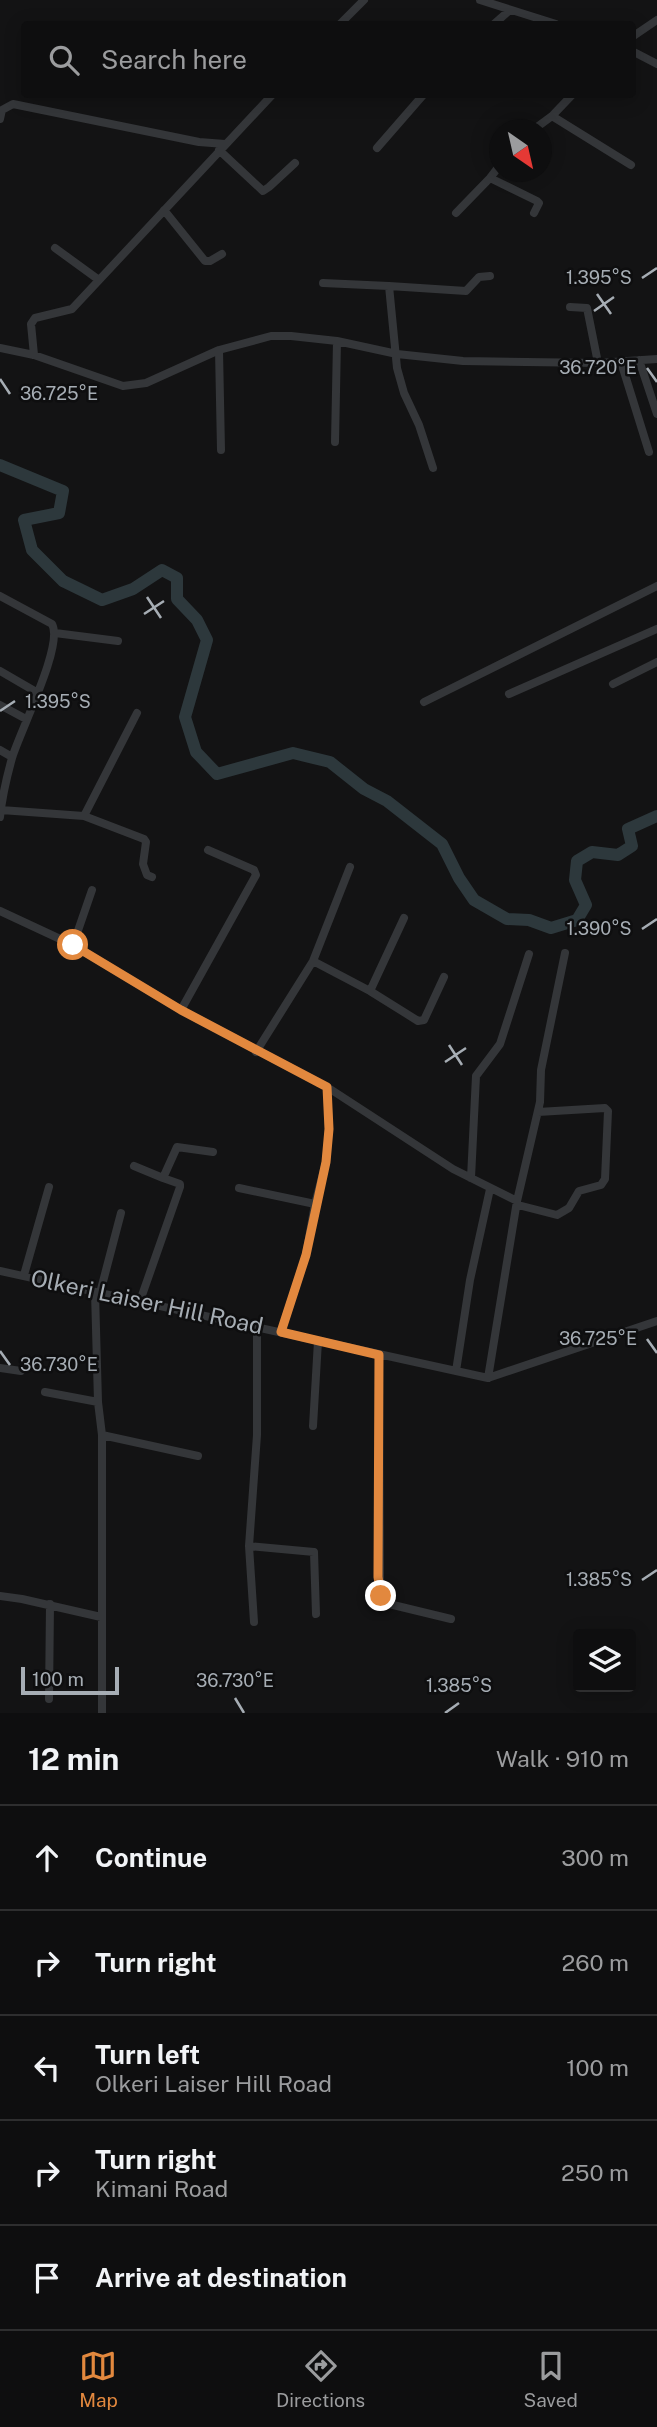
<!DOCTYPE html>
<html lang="en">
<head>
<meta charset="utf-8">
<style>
	:root { --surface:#0e0e0f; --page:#171718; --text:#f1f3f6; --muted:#9b9c9e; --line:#2e2e2f; --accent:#e2883e }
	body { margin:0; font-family:"Public Sans",sans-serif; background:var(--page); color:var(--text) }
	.controls { position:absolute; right:21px; bottom:21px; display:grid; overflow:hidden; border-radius:7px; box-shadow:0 4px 18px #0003 }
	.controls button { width:63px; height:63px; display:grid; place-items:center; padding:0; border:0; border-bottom:2px solid var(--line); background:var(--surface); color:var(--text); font:35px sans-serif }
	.compass { position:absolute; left:489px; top:119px; width:63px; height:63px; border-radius:50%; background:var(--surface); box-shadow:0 4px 18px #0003; rotate:146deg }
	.scale { position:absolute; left:21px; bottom:18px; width:98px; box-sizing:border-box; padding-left:7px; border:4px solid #a6adb4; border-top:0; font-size:19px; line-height:24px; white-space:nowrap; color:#a6adb4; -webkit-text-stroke:5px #0e0e0f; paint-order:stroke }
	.stop { position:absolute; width:21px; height:21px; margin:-16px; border:5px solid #e2883e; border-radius:50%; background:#fff }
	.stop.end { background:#e2883e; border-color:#fff; box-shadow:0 2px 7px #0008 }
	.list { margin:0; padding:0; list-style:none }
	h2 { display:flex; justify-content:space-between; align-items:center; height:91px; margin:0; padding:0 28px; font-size:30px }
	h2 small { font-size:23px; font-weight:400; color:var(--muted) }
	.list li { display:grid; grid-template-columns:46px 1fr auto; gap:21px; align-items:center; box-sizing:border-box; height:105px; padding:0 28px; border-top:2px solid var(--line) }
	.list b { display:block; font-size:26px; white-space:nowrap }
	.list p { margin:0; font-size:23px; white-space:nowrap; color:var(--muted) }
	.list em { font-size:23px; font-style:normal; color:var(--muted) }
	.icon { flex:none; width:38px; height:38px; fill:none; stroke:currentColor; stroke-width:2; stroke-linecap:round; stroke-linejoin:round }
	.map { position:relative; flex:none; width:657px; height:1713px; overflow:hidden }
	.search { position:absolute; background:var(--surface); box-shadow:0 4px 18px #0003; left:21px; right:21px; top:21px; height:77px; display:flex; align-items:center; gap:18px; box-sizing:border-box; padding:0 24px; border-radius:7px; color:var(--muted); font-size:26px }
	.sheet { height:616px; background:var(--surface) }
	nav { display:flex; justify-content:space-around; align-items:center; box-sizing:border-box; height:98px; border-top:2px solid var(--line); background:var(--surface); font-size:19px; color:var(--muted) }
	nav a { display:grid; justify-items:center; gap:4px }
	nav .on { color:var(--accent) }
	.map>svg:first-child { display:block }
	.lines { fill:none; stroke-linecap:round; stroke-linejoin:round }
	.river { stroke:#2d383c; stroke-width:12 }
	.minor { stroke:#343639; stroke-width:8 }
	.route { stroke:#e2883e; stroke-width:9 }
	.ticks { fill:none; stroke:#a6adb4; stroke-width:2.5 }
	.labels { text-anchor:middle; stroke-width:5; stroke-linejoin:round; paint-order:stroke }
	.street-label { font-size:23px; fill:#a6adb4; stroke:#0e0e0f }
	.ticks-label { font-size:18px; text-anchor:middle; fill:#a6adb4; stroke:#0e0e0f; stroke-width:5; stroke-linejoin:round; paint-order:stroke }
</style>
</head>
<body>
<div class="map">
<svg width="657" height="1713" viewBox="0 0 657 1713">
	<rect width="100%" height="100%" fill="#131314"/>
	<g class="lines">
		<path class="river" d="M0,465L63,491L59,513L24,520L32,550L63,581L102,600L133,589L162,570L177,578V599L197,620L207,640L185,717L196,752L217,774L293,753L330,762L364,789L387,801L442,844L459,878L474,900L507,919L529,920L551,928L577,920L586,905L575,880L577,861L592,852L618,855L632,846L628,829L657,816"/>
		<path class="minor" d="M480,0L556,24
			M340,24L364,0
			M494,24L510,10
			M632,37L657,20
			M632,51L657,64
			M552,116L631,165
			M0,119L2,110L13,104L199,142L225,144
			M533,130L552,116L573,94
			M377,148L424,94
			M219,150L263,191L269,187L295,163
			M490,178L537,201L539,203L534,213
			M164,210L205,261H210L222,254
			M456,213L490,178L500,165
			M55,248L99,280
			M323,283L389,286L397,368L404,393L419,425L433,468
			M389,286L466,291L479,277L490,276
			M570,307L587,308L598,363
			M0,348L34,355L123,386L146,383L219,350L271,336H291L337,341L397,354L463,361L598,363L657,359
			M219,350L221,450
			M34,355L31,324L35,318L72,309L273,94
			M639,360L657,414
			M621,362L649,452
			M335,442L337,341
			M0,596L52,624C64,645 20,731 12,758C7,776 2,797 0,817
			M55,633L118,641
			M0,671L38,693
			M613,684L657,662
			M509,694L657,629
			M424,702L657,586
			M0,705L26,719
			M0,750L12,757
			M1,810L84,816L144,839L146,842L143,864L147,875L152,877
			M84,816L137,713
			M0,911L73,945L181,1010L327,1087L453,1169L517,1201
			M73,945L92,890
			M313,961L370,991L418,1021L424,1020L444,977
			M370,991L404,918
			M181,1010L256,875L254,870L208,850
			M256,1052L313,961L350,867
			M134,1166L163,1178
			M471,1178L476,1076L500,1044L529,954
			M239,1188L315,1204
			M518,1205L557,1215L569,1208L579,1191L601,1185L605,1179L608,1111L605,1108L538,1112
			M0,1271L488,1378L657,1321
			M24,1275L49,1187
			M95,1292L98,1402L102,1435V1713
			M100,1293L121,1213
			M140,1301L180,1187V1184L163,1178L177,1147L213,1152
			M281,1332L306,1255L315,1204L326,1162L329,1129L327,1087
			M379,1355L380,1592L384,1601L389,1604L451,1619
			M0,1368L21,1371
			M456,1371L470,1280L490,1189
			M488,1378L517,1201L540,1102L541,1070L565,953
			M45,1392L98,1402
			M313,1426L318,1341
			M102,1435L198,1456
			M249,1546L314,1552L316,1614
			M0,1596L22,1599L101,1617
			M254,1622L249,1546L257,1435V1327
			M49,1699L50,1604"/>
	</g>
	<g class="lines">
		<path class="route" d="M73,945L181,1010L327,1087L329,1129L326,1162L306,1255L281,1332L379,1355L378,1577L381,1596"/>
	</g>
	<path class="ticks" d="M642,278L657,268M597,294L611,314M594,311L614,297M647,368L657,382M0,379L10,394M147,597L161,618M144,614L164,601M0,711L15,701M642,929L657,919M449,1045L462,1065M445,1062L466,1048M647,1339L657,1353M0,1351L10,1365M642,1580L657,1570M235,1698L244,1713M445,1713L459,1703"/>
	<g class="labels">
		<g class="street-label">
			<text transform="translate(147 1302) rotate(12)" y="8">Olkeri Laiser Hill Road</text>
		</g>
	</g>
	<g class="ticks-label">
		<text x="599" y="284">1.395°S</text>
		<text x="598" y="374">36.720°E</text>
		<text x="59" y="400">36.725°E</text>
		<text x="58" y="708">1.395°S</text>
		<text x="599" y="935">1.390°S</text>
		<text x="598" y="1345">36.725°E</text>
		<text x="59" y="1371">36.730°E</text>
		<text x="599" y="1586">1.385°S</text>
		<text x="235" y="1687">36.730°E</text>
		<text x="459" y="1692">1.385°S</text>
	</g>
</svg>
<div class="controls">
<button><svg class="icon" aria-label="layers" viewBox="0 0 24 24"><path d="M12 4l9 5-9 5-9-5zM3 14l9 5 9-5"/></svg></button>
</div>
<svg class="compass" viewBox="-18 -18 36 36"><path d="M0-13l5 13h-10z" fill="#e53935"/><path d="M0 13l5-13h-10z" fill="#9b9c9e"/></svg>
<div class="scale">100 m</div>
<div class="stop" style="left:73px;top:945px"></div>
<div class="stop end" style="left:381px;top:1596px"></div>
<div class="search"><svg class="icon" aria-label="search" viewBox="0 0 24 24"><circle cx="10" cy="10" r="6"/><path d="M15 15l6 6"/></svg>Search here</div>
</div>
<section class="sheet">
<h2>12 min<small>Walk · 910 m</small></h2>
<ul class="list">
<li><svg class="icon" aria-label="ahead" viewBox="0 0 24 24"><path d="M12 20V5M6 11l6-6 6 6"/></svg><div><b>Continue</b></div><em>300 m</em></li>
<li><svg class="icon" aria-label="right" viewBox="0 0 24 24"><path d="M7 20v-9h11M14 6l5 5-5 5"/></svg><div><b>Turn right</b></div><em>260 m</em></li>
<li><svg class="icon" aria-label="left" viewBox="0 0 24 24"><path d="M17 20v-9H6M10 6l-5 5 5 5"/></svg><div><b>Turn left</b><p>Olkeri Laiser Hill Road</p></div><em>100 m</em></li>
<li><svg class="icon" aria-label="right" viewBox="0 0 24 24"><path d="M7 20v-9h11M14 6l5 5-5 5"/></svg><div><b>Turn right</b><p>Kimani Road</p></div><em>250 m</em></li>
<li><svg class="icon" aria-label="arrive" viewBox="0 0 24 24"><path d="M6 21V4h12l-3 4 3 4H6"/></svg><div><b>Arrive at destination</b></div></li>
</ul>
</section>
<nav>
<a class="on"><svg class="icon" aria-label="map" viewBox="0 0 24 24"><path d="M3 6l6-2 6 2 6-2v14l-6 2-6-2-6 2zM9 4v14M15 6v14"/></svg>Map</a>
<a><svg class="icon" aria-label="directions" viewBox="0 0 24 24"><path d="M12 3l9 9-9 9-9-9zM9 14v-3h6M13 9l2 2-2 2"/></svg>Directions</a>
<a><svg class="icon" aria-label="saved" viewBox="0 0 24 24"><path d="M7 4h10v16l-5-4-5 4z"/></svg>Saved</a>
</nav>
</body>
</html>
